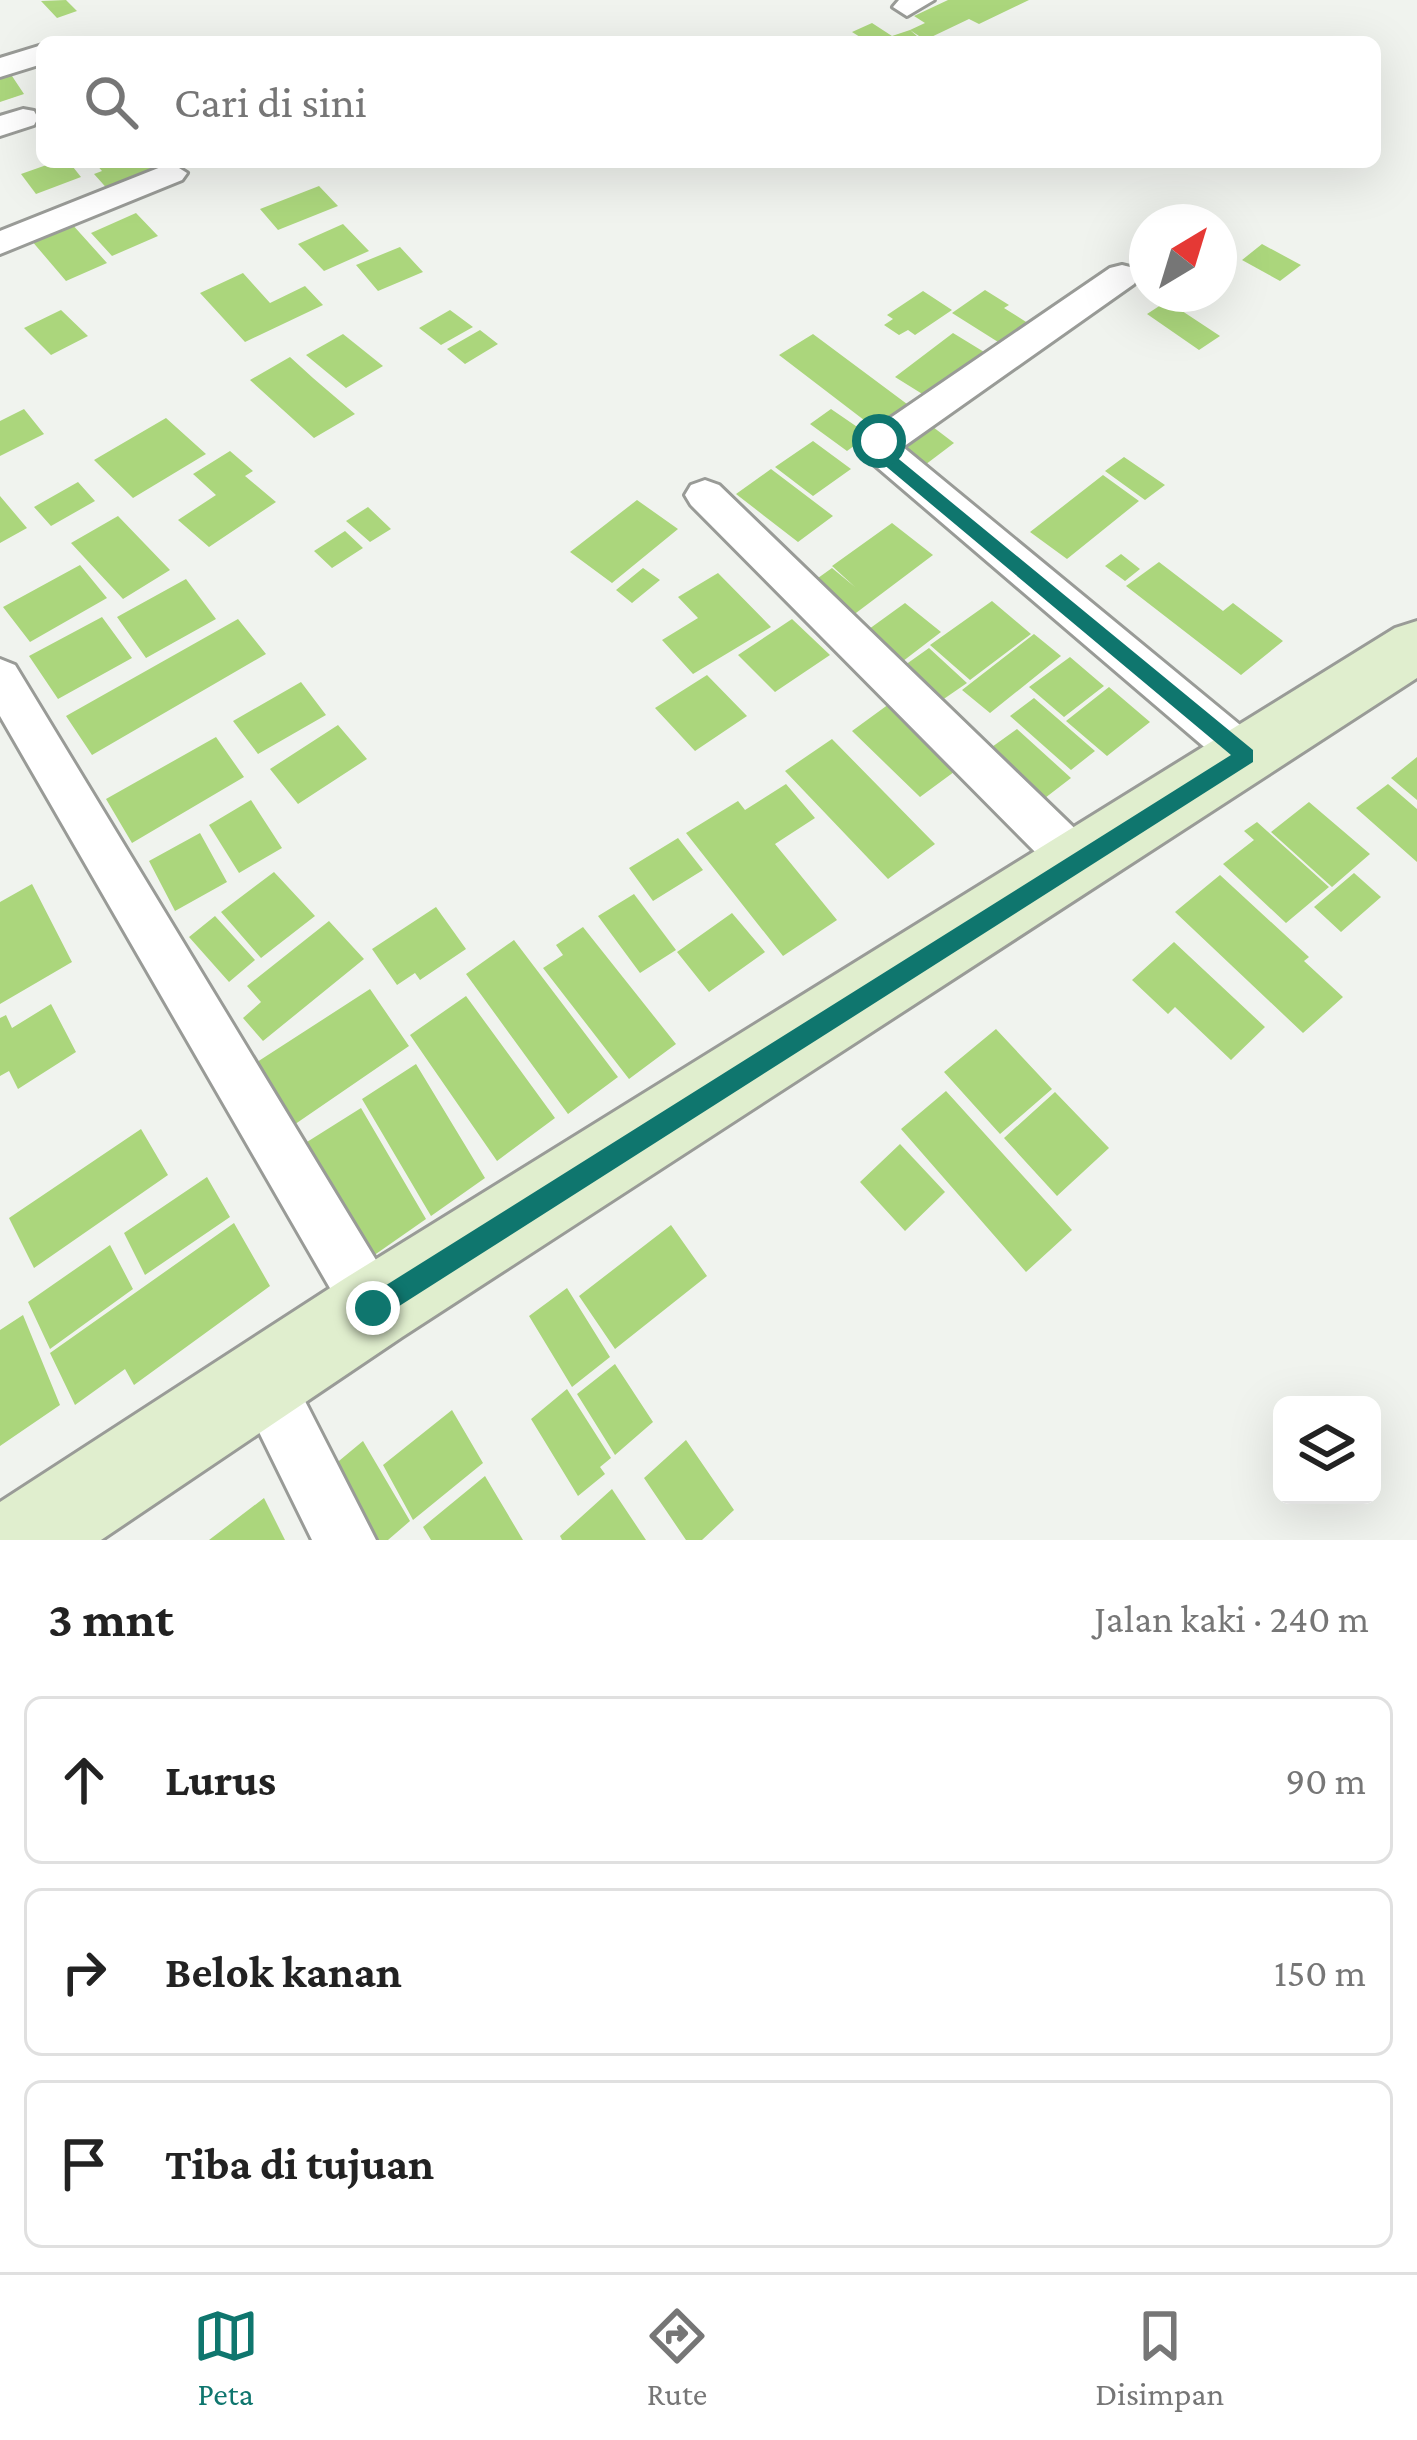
<!DOCTYPE html>
<html lang="id">
<head>
<meta charset="utf-8">
<style>
	:root { --surface:#fff; --page:#f6f6f6; --text:#222; --muted:#767676; --line:#e0e0e0; --accent:#0f766e }
	body { margin:0; font-family:"Crimson Pro",serif; background:var(--page); color:var(--text) }
	.controls { position:absolute; right:36px; bottom:36px; display:grid; overflow:hidden; border-radius:18px; box-shadow:0 12px 48px #0002 }
	.controls button { width:108px; height:108px; display:grid; place-items:center; padding:0; border:0; border-bottom:3px solid var(--line); background:var(--surface); color:var(--text); font:60px sans-serif }
	.compass { position:absolute; left:1129px; top:204px; width:108px; height:108px; border-radius:50%; background:var(--surface); box-shadow:0 12px 48px #0002; rotate:38deg }
	.stop { position:absolute; width:36px; height:36px; margin:-27px; border:9px solid #0f766e; border-radius:50%; background:#fff }
	.stop.end { background:#0f766e; border-color:#fff; box-shadow:0 3px 12px #0008 }
	.list { margin:0; padding:0; list-style:none }
	h2 { display:flex; justify-content:space-between; align-items:center; height:156px; margin:0; padding:0 48px; font-size:51px }
	h2 small { font-size:39px; font-weight:400; color:var(--muted) }
	.list li { display:grid; grid-template-columns:78px 1fr auto; gap:36px; align-items:center; box-sizing:border-box; height:168px; margin:0 24px 24px; padding:0 24px; border:3px solid var(--line); border-radius:18px }
	.list b { display:block; font-size:45px; white-space:nowrap }
	.list em { font-size:39px; font-style:normal; color:var(--muted) }
	.icon { flex:none; width:66px; height:66px; fill:none; stroke:currentColor; stroke-width:2; stroke-linecap:round; stroke-linejoin:round }
	.map { position:relative; flex:none; width:1417px; height:1540px; overflow:hidden }
	.search { position:absolute; background:var(--surface); box-shadow:0 12px 48px #0002; left:36px; right:36px; top:36px; height:132px; display:flex; align-items:center; gap:30px; box-sizing:border-box; padding:0 42px; border-radius:18px; color:var(--muted); font-size:45px }
	.sheet { height:732px; background:var(--surface) }
	nav { display:flex; justify-content:space-around; align-items:center; box-sizing:border-box; height:168px; border-top:3px solid var(--line); background:var(--surface); font-size:33px; color:var(--muted) }
	nav a { display:grid; justify-items:center; gap:6px }
	nav .on { color:var(--accent) }
	.map>svg:first-child { display:block }
	.building { fill:#abd67c }
	.lines { fill:none; stroke-linecap:round; stroke-linejoin:round }
	.minor-casing { stroke:#999b97; stroke-width:6 }
	.secondary-casing { stroke:#999b97; stroke-width:6 }
	.minor { fill:#fff; fill-rule:evenodd }
	.secondary { fill:#e0eece; fill-rule:evenodd }
	.route { fill:#0f766e }
</style>
</head>
<body>
<div class="map">
<svg width="1417" height="1540" viewBox="0 0 1417 1540">
	<rect width="100%" height="100%" fill="#f0f3ee"/>
	<path class="building" d="M66,0L77,11L57,18L41,1Z
		M948,0H1029L979,24L969,19L925,40L910,30L925,23L914,16Z
		M872,23L892,36L910,30L924,42H868L852,32Z
		M10,73L24,94L0,102V76Z
		M55,162H69L81,177L36,194L21,174Z
		M94,162H146L158,174L111,193L94,174L102,171Z
		M319,186L338,206L278,230L260,209Z
		M136,213L158,236L112,256L91,233Z
		M71,223L107,263L66,281L31,240Z
		M343,224L369,251L324,271L298,244Z
		M1262,244L1301,265L1280,281L1242,260Z
		M400,247L423,272L378,291L356,265Z
		M243,273L270,303L305,286L323,305L245,342L200,293Z
		M985,290L1009,305L1004,308L1034,327L1006,347L952,313Z
		M923,291L952,310L915,335L908,330L899,335L884,325L893,319L887,315Z
		M1167,301L1220,336L1199,350L1147,314Z
		M61,310L88,336L51,355L24,328Z
		M450,310L473,327L441,345L419,328Z
		M480,330L498,344L465,364L447,349Z
		M953,333L989,355L932,400L895,377Z
		M343,334L383,366L346,388L306,355Z
		M813,334L911,407L877,430L779,355Z
		M290,357L313,378L355,414L314,438L250,380Z
		M24,409L44,434L0,456V421Z
		M831,409L869,435L847,451L810,424Z
		M166,418L206,454L133,498L94,460Z
		M933,427L954,443L917,471L895,455Z
		M813,441L851,469L813,496L775,467Z
		M230,451L253,471L245,476L276,502L209,547L178,520L216,495L193,474Z
		M1124,457L1165,485L1145,500L1105,471Z
		M771,469L833,516L798,542L736,494Z
		M1103,475L1139,501L1067,559L1030,532Z
		M78,482L95,501L51,526L34,507Z
		M0,496L27,528L0,543Z
		M637,500L678,529L612,583L570,552Z
		M368,507L391,529L370,542L346,521Z
		M118,516L170,570L123,599L71,543Z
		M892,523L933,555L844,622L804,588L832,568L855,587L832,566Z
		M345,531L363,548L332,568L314,551Z
		M1121,554L1140,569L1125,581L1105,566Z
		M1159,562L1223,611L1233,603L1283,641L1241,675L1126,586Z
		M80,565L107,598L30,642L3,607Z
		M643,568L660,580L632,603L616,590Z
		M718,573L771,627L693,674L662,640L698,618L678,597Z
		M186,579L216,619L146,658L117,617Z
		M992,601L1031,634L970,680L930,645Z
		M905,603L941,632L894,668L858,637Z
		M102,617L132,658L58,699L29,656Z
		M238,619L266,654L92,755L66,716Z
		M792,619L830,655L775,692L738,655Z
		M1034,634L1061,656L990,713L962,690Z
		M929,648L967,683L935,705L898,670Z
		M1070,657L1104,686L1064,717L1029,687Z
		M707,675L747,716L695,751L655,708Z
		M301,682L326,715L258,754L233,721Z
		M1109,687L1150,722L1107,756L1066,721Z
		M1034,698L1095,751L1071,770L1010,716Z
		M889,704L958,769L920,797L852,731Z
		M338,725L367,759L298,804L270,769Z
		M1017,729L1071,778L1032,808L978,757Z
		M216,737L244,777L132,843L106,799Z
		M832,739L935,844L888,879L785,771Z
		M1417,757V800L1391,778Z
		M786,784L815,818L775,844L837,920L783,956L686,833L738,801L745,810Z
		M1388,784L1417,809V862L1356,808Z
		M251,800L282,848L239,873L209,825Z
		M1309,802L1370,854L1332,887L1271,832Z
		M1257,822L1329,887L1286,923L1223,864L1254,840L1244,831Z
		M200,833L227,882L175,911L149,861Z
		M678,838L703,870L653,901L629,868Z
		M274,872L315,916L261,958L221,912Z
		M1354,873L1381,897L1341,932L1314,907Z
		M1220,875L1309,957L1304,961L1343,997L1303,1033L1175,912Z
		M32,884L72,962L0,1004V902Z
		M634,894L676,950L640,973L598,916Z
		M436,907L466,949L420,980L415,973L397,985L372,949Z
		M732,913L765,952L709,992L677,952Z
		M215,916L255,960L229,982L189,937Z
		M329,921L364,959L263,1041L243,1018L261,1002L247,986Z
		M583,927L676,1044L629,1079L543,968L563,955L556,945Z
		M514,940L618,1077L568,1114L466,974Z
		M1174,942L1265,1027L1231,1060L1175,1007L1168,1014L1132,980Z
		M370,989L409,1046L288,1129L251,1066Z
		M466,996L555,1118L497,1161L410,1035Z
		M51,1004L76,1052L18,1089L9,1071L0,1076V1018L6,1015L12,1028Z
		M996,1029L1052,1089L1000,1134L944,1072Z
		M416,1064L485,1178L431,1216L362,1099Z
		M946,1091L1072,1230L1026,1272L901,1129Z
		M1055,1092L1109,1148L1057,1196L1004,1138Z
		M361,1108L426,1219L363,1263L299,1147Z
		M141,1129L168,1175L34,1268L9,1218Z
		M900,1144L945,1192L905,1231L860,1182Z
		M207,1177L230,1217L145,1275L124,1233Z
		M234,1223L270,1286L134,1385L125,1369L75,1405L50,1353Z
		M671,1225L707,1276L615,1349L579,1296Z
		M110,1245L133,1289L50,1349L28,1302Z
		M567,1288L610,1357L572,1387L529,1316Z
		M23,1315L60,1405L0,1446V1330Z
		M615,1364L653,1422L615,1455L577,1394Z
		M567,1389L611,1458L600,1467L605,1474L578,1496L531,1419Z
		M452,1410L483,1463L413,1520L383,1465Z
		M686,1440L734,1510L702,1540H686L644,1478Z
		M363,1441L410,1521L388,1540H351L316,1480Z
		M485,1476L523,1540H431L423,1527Z
		M612,1489L646,1540H562L560,1536Z
		M264,1498L285,1540H209Z"/>
	<g class="lines">
		<defs>
			<path id="minor" d="M899,0H934L907,16L893,7Z
				M42,45V64L0,77V58Z
				M23,109L34,111L38,118L34,125L0,136V116Z
				M171,163L187,173L182,180L0,254V231Z
				M1122,265L1134,268L1139,276L1134,284L903,447L1262,743L1268,756L1262,769L1246,775L1230,769L864,456L858,446L864,436L1110,268Z
				M705,480L719,485L1094,847L1100,862L1094,877L1077,883L1060,877L691,505L685,495L691,485Z
				M0,659L15,665L393,1288L401,1308L393,1328L373,1336L353,1328L0,716Z
				M264,1354L285,1362L376,1540H312L235,1383L243,1362Z"/>
			<path id="secondary" d="M1417,621V678L402,1337L101,1540H0V1502L344,1279L1395,628Z"/>
		</defs>
		<use href="#minor" class="minor-casing"/>
		<use href="#secondary" class="secondary-casing"/>
		<use href="#minor" class="minor"/>
		<use href="#secondary" class="secondary"/>
	</g>
	<path class="route" d="M873,437H885L889,451L1253,750V762L382,1317H364V1299L1231,755L876,458Z"/>
</svg>
<div class="controls">
<button><svg class="icon" aria-label="layers" viewBox="0 0 24 24"><path d="M12 4l9 5-9 5-9-5zM3 14l9 5 9-5"/></svg></button>
</div>
<svg class="compass" viewBox="-18 -18 36 36"><path d="M0-13l5 13h-10z" fill="#e53935"/><path d="M0 13l5-13h-10z" fill="#767676"/></svg>
<div class="stop" style="left:879px;top:441px"></div>
<div class="stop end" style="left:373px;top:1308px"></div>
<div class="search"><svg class="icon" aria-label="search" viewBox="0 0 24 24"><circle cx="10" cy="10" r="6"/><path d="M15 15l6 6"/></svg>Cari di sini</div>
</div>
<section class="sheet">
<h2>3 mnt<small>Jalan kaki · 240 m</small></h2>
<ul class="list">
<li><svg class="icon" aria-label="ahead" viewBox="0 0 24 24"><path d="M12 20V5M6 11l6-6 6 6"/></svg><div><b>Lurus</b></div><em>90 m</em></li>
<li><svg class="icon" aria-label="right" viewBox="0 0 24 24"><path d="M7 20v-9h11M14 6l5 5-5 5"/></svg><div><b>Belok kanan</b></div><em>150 m</em></li>
<li><svg class="icon" aria-label="arrive" viewBox="0 0 24 24"><path d="M6 21V4h12l-3 4 3 4H6"/></svg><div><b>Tiba di tujuan</b></div></li>
</ul>
</section>
<nav>
<a class="on"><svg class="icon" aria-label="map" viewBox="0 0 24 24"><path d="M3 6l6-2 6 2 6-2v14l-6 2-6-2-6 2zM9 4v14M15 6v14"/></svg>Peta</a>
<a><svg class="icon" aria-label="directions" viewBox="0 0 24 24"><path d="M12 3l9 9-9 9-9-9zM9 14v-3h6M13 9l2 2-2 2"/></svg>Rute</a>
<a><svg class="icon" aria-label="saved" viewBox="0 0 24 24"><path d="M7 4h10v16l-5-4-5 4z"/></svg>Disimpan</a>
</nav>
</body>
</html>
